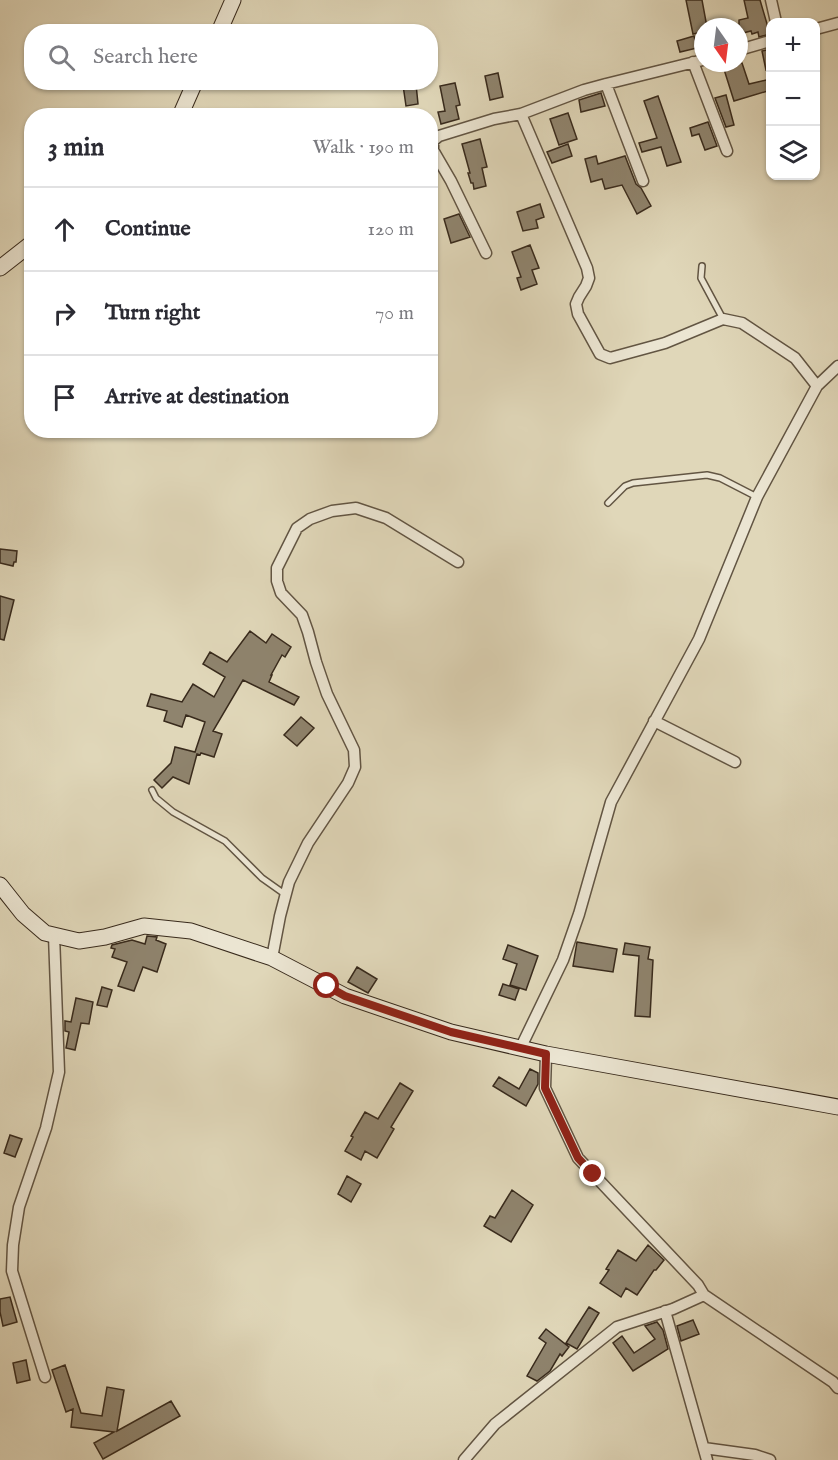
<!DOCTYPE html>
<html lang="en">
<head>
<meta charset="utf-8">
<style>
	:root { --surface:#fff; --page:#f2f2f3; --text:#2b2b33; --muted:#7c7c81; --line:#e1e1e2 }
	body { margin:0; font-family:"IM FELL English",serif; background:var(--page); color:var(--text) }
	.controls { position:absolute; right:18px; top:18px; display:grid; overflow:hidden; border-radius:12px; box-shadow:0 2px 4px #0004 }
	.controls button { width:54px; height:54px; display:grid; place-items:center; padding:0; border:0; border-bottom:2px solid var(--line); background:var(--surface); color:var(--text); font:30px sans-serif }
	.compass { position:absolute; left:694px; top:18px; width:54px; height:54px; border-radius:50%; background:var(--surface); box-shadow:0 2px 4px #0004; rotate:166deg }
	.stop { position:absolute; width:18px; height:18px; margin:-14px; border:4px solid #8f2418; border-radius:50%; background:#fff }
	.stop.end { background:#8f2418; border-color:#fff; box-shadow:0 2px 6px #0008 }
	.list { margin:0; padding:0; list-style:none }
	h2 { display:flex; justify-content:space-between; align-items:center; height:78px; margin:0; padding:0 24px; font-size:26px }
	h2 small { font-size:20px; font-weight:400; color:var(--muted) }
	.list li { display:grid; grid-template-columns:39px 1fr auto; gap:18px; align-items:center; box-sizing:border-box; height:84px; padding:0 24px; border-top:2px solid var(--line) }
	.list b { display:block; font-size:22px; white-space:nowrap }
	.list em { font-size:20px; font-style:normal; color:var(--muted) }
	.icon { flex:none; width:33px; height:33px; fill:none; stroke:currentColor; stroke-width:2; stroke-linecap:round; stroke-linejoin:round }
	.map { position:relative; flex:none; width:838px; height:1460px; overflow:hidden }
	.search { position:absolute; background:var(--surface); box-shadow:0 2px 4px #0004; left:24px; top:24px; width:414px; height:66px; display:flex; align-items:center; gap:15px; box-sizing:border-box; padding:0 21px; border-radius:24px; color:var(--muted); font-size:22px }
	.panel { position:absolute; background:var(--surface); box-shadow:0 2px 4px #0004; left:24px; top:108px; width:414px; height:330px; border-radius:24px }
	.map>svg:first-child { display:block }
	.building { fill:#8f846e; stroke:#382a1c; stroke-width:1.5 }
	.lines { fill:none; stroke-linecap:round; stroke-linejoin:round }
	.lane-casing { stroke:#625543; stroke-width:8 }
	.street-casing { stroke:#625543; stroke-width:13 }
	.secondary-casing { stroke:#382a1c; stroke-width:17 }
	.lane { stroke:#ebe5d2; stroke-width:5 }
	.street { stroke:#ebe5d2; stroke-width:10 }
	.secondary { stroke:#ebe5d2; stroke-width:15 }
	.route { stroke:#8f2418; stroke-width:8 }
</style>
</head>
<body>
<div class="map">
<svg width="838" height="1460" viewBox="0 0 838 1460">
	<rect width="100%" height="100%" fill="#e0d7b9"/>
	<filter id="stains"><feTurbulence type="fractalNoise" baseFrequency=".00333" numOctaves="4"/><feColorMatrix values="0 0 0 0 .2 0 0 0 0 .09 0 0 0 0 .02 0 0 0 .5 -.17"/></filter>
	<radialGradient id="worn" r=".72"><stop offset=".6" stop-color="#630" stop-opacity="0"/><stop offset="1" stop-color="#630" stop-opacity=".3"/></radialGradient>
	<path class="building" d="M686,0H702L707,27H703V32L693,34Z
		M744,0H760L770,34L759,37L758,32L752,34L751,31L739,34V20L748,18Z
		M694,36L697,48L680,52L677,41Z
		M771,49V69L766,70L762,51Z
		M722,63H742L749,84L771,79V90L734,101Z
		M498,73L503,97L490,100L485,76Z
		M455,83L460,105L456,106L459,119L441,124L438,112L445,111L440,86Z
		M416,84L418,104L406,106L403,85Z
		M601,93L605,106L581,112L579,100Z
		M726,95L734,125L726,127L715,98Z
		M658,96L681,162L667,166L661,147L642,152L639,143L657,138L644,101Z
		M568,113L577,139L559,145L550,119Z
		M708,122L717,146L705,150L699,134L692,136L690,128Z
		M480,139L487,167L482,168L486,186L474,189L473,183H471L468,173H470L462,144Z
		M568,144L572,156L552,163L547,152Z
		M596,156L598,164L625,156L636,184L641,188L651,206L637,214L622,185L605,189L602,179L591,182L585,159Z
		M540,204L544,217L536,220L538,228L523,231L517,212Z
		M459,214L470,237L451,243L444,219Z
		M530,245L539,268L532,270L537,284L521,290L517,278L521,277L512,252Z
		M0,549L17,551L16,562H14L13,566L0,563Z
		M0,596L14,600L4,640L0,639Z
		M250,631L266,643L272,634L291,647L285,657L282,655L271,675H272L269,682L299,697L294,705L243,680L213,731L222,734L214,757L201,753L200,755L197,754L189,784L173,777L162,788L154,780L171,763L175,747L195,752L205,722L186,715L182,727L164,721L167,711L147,706L151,694L182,702L193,684L214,697L225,677L203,664L210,652L227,662Z
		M301,717L314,728L297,746L284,735Z
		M147,936L157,937L156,940L166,944L157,972L143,967L134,991L118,986L127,962L112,957L115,949L111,948L112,945L132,940L145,944Z
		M577,942L617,949L613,972L573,966Z
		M625,943L650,947L648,959L653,960L650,1017L635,1016L639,956L623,954Z
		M508,945L538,956L526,990L510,985L517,964L503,959Z
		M357,967L377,979L368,993L348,982Z
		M503,984L519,989L515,1000L499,995Z
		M102,987L112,990L107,1007L97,1005Z
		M76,998L93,1002L89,1024L81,1023L75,1050L66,1048L69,1032L65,1031V1021L71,1022Z
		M530,1069L538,1073V1084L526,1106L493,1086L499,1077L519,1089Z
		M400,1083L413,1091L391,1127L394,1129L377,1158L365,1151L361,1160L345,1151L353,1137L351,1136L365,1112L378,1119Z
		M10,1135L22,1139L15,1157L4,1153Z
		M347,1176L361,1184L351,1202L338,1194Z
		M512,1190L533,1205L511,1242L484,1226L490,1216L495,1218Z
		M648,1245L664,1260L656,1270H654L637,1295L626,1288L621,1297L600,1283L609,1270L606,1269L618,1250L636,1261Z
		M10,1297L17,1322L3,1326L0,1312V1299Z
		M589,1307L599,1313L577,1349L566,1343Z
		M693,1320L699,1334L681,1341L677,1326Z
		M657,1322L663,1330L668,1349L633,1371L613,1343L622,1336L634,1353L655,1339L645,1326Z
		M546,1329L569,1347L562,1356L560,1354L550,1371L537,1381L527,1376L546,1343L539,1338Z
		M26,1360L30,1380L17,1383L13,1363Z
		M65,1365L81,1413L102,1416L107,1387L124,1390L117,1431L171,1401L180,1416L103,1459L94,1443L114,1432L71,1427L73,1409L66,1412L52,1370Z"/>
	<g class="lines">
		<defs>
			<path id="lane" d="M702,266L701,278L723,319
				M608,503L625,486L633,483L707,475L720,478L757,497
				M152,790L156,798L173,812L225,841L262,878L286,895"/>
			<path id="street" d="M771,0L776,22
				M816,29L838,23
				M739,50L770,41
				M693,62L727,151
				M606,84L643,181
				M521,114L587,268L589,278L586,286L579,297L576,304L578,314L600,354L610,358L665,343L723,319L742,323L795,358L817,386
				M486,253L451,181L433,150V141L439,136L494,119L521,114L584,90L606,84L703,60
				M654,721L735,762
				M272,958L280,916L289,882L308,843L348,783L355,767L354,750L327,694L316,662L308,632L302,615L281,593L277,581V568L297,528L310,519L332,511L356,508L386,518L458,562
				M520,1049L563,960L579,914L611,802L699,639L757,497L817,386L838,366
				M546,1054L545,1088L578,1158L698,1285L704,1295L833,1382L838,1388
				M665,1311L707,1460
				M45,1377L12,1271L13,1245L19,1207L46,1128L59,1072L54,935
				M704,1448L755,1455L770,1460
				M464,1460L495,1424L617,1327L673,1309L704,1295"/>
			<path id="secondary" d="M219,32L233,0
				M180,116L195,82
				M0,268L32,243
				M0,885L23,914L45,933L79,941L105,937L144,926L191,931L272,958L345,996L451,1032L546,1054L838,1107"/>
		</defs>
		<use href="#lane" class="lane-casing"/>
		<use href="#street" class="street-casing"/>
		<use href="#secondary" class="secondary-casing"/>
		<use href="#lane" class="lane"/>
		<use href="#street" class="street"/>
		<use href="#secondary" class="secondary"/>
	</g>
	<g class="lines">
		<path class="route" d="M327,986L345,996L451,1032L546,1054L545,1088L578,1158L593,1174"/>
	</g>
	<rect width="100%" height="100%" filter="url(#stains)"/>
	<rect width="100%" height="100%" fill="url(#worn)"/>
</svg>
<div class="controls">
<button>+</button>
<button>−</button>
<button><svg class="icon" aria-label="layers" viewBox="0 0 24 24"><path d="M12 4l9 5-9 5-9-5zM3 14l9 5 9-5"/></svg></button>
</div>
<svg class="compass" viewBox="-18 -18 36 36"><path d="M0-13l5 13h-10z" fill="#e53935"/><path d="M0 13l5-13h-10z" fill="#7c7c81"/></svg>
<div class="stop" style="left:327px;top:986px"></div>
<div class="stop end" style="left:593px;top:1174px"></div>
<div class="search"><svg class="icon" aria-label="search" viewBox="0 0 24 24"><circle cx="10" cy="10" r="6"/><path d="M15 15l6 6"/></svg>Search here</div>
<section class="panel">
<h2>3 min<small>Walk · 190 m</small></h2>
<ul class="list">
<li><svg class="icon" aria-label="ahead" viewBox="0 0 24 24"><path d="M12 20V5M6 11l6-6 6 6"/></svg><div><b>Continue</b></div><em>120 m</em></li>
<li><svg class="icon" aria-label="right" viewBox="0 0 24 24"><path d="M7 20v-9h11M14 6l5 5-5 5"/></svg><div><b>Turn right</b></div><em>70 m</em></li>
<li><svg class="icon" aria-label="arrive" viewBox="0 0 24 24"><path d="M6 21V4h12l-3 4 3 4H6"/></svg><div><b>Arrive at destination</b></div></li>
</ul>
</section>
</div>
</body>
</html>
